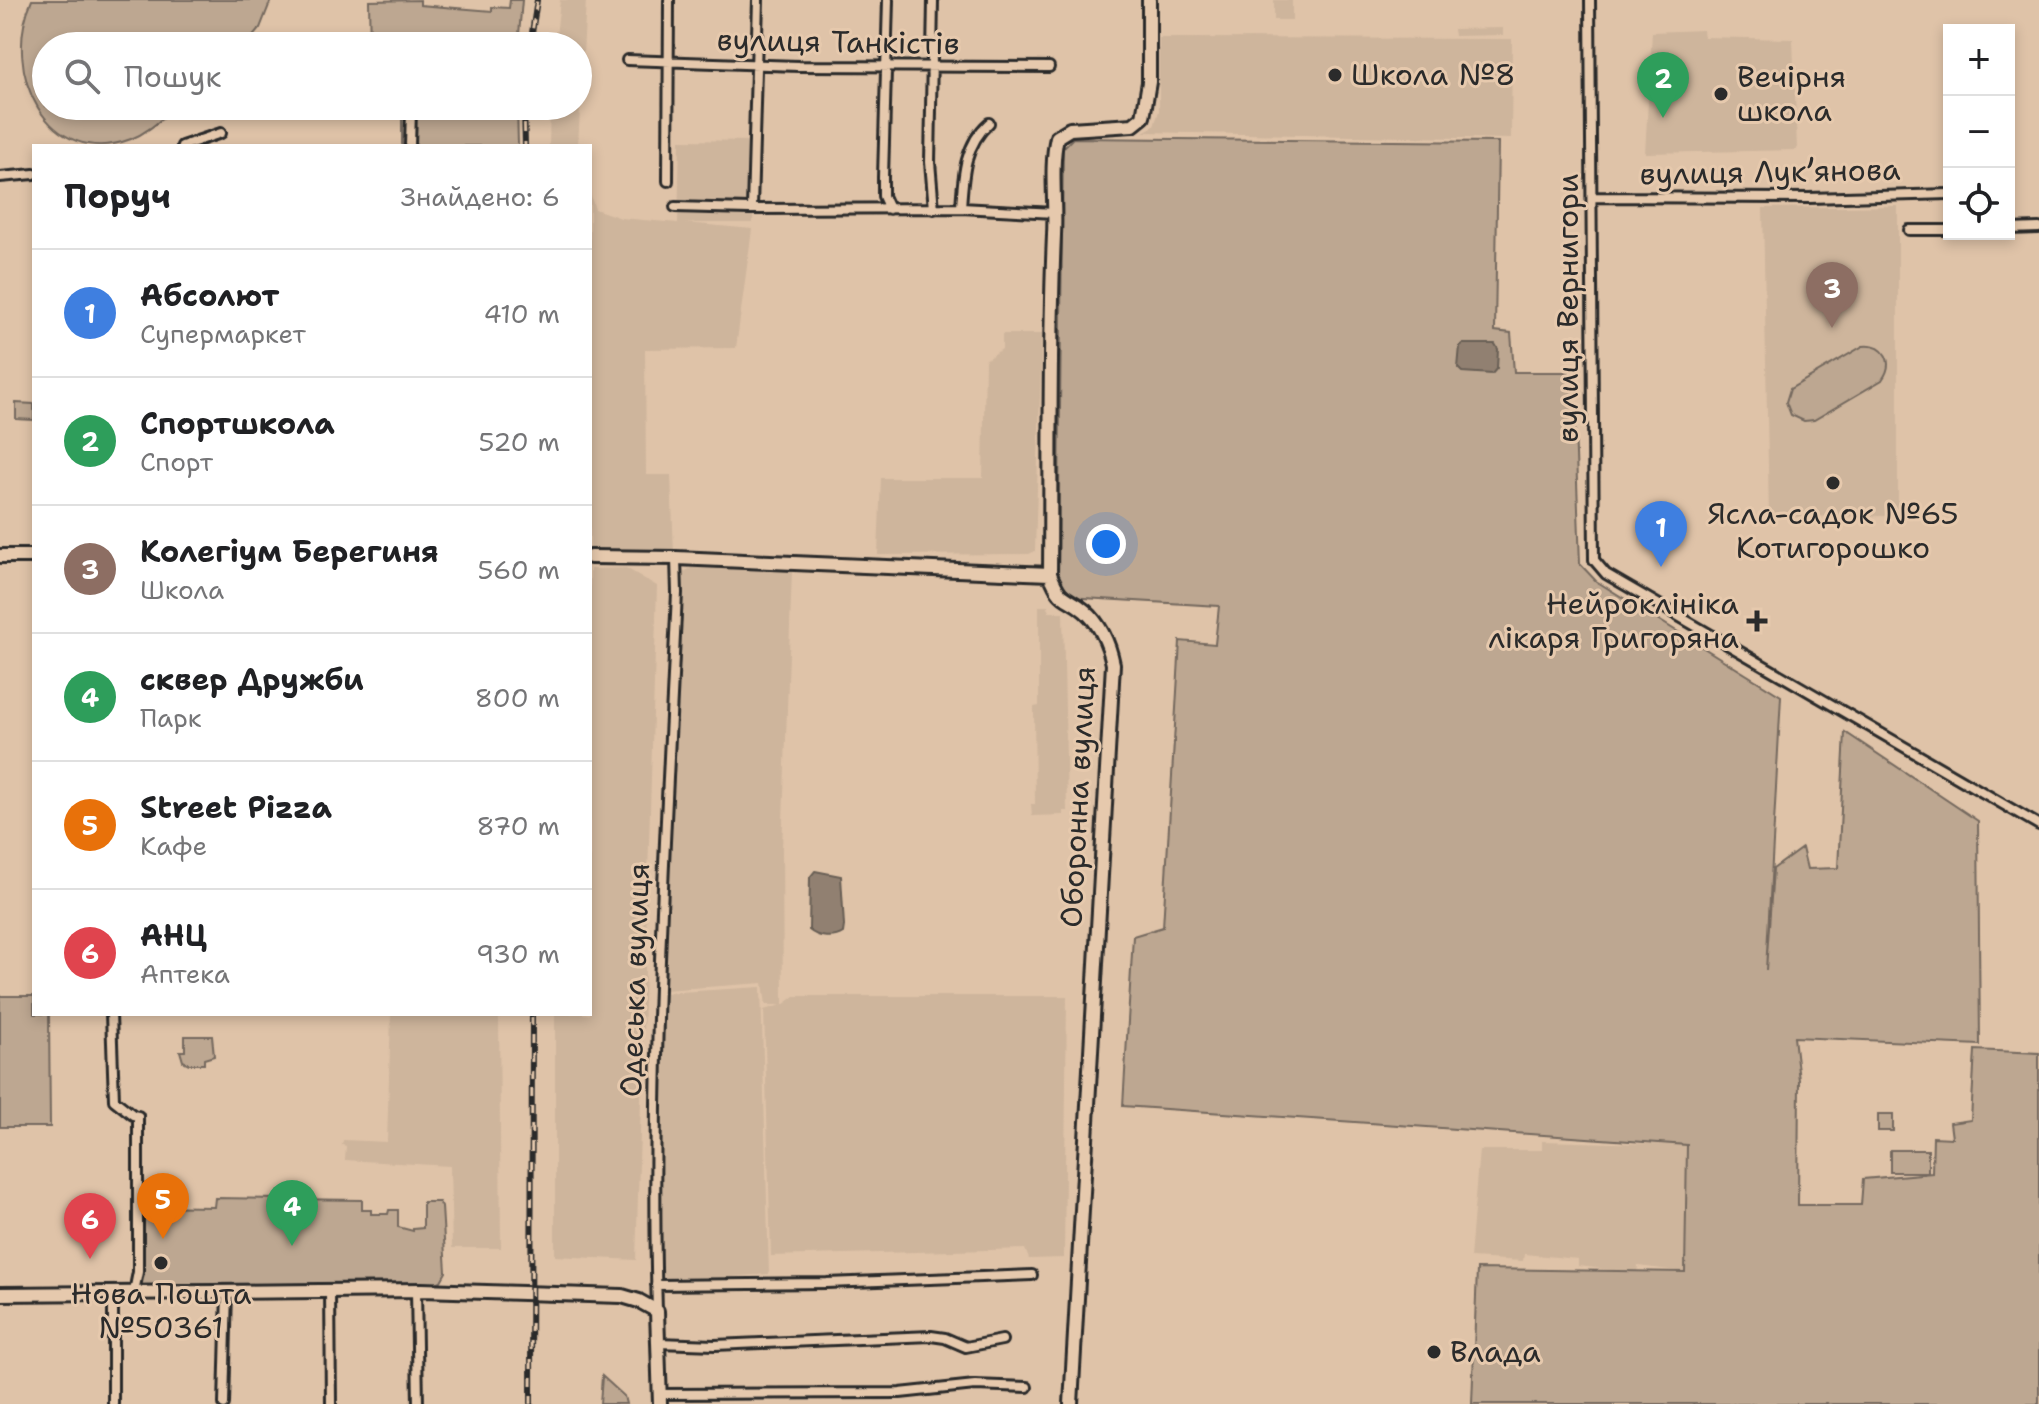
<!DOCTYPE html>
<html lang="uk">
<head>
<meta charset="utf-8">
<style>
	:root { --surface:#fff; --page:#f2f2f2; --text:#202124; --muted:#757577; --line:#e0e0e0; --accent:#b45309 }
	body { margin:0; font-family:"Shantell Sans",sans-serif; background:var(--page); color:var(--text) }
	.controls { position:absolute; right:24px; top:24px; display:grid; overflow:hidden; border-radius:0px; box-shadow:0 4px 12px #0003 }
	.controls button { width:72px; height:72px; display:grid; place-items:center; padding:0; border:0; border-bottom:2px solid var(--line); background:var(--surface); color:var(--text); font:40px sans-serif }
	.you { position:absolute; left:1106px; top:544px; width:28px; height:28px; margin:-20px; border:6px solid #fff; border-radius:50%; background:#1a73e8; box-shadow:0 0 0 12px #1a73e833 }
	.badge { display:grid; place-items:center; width:52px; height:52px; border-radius:50%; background:var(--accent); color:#fff; font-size:26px; font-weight:700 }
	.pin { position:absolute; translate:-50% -66px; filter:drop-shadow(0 2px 4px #0008) }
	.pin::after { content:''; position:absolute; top:42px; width:28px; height:24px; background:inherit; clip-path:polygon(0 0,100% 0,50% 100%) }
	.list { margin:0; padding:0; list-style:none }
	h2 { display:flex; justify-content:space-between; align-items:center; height:104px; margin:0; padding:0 32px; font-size:34px }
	h2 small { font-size:26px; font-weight:400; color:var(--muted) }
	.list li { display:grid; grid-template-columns:52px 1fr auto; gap:24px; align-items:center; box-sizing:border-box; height:128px; padding:0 32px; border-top:2px solid var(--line) }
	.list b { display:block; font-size:30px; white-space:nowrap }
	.list p { margin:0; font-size:26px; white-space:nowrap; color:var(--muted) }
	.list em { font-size:26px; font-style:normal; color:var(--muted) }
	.icon { flex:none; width:44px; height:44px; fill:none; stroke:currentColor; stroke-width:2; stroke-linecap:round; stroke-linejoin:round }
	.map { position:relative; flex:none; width:2039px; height:1404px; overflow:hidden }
	.search { position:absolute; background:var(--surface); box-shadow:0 4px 12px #0003; left:32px; top:32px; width:560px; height:88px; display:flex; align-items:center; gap:20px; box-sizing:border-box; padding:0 28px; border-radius:44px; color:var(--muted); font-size:30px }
	.panel { position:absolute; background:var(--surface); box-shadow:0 4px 12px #0003; left:32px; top:144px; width:560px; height:872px; border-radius:0px }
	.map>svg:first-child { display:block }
	.built { fill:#ceb59c }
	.green { fill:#bda791; stroke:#74695e; stroke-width:2 }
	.water { fill:#918071; stroke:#685e55; stroke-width:2 }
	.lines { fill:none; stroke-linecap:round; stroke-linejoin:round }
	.street-casing { stroke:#2b2b2b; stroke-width:14 }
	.secondary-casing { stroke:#2b2b2b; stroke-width:18 }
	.street { stroke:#e6c9ad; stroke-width:8 }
	.secondary { stroke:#e6c9ad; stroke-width:12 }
	.rail-casing { stroke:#2b2b2b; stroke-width:6 }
	.rail { stroke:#e6c9ad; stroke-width:3; stroke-dasharray:9; stroke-linecap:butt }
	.poi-dot { fill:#2b2b2b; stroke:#e6c9ad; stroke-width:3 }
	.labels { text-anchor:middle; stroke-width:6; stroke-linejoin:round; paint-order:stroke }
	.street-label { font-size:30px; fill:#2b2b2b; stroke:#e6c9ad }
	.poi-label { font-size:30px; fill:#2b2b2b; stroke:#e6c9ad; text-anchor:start }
</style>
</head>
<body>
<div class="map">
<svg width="2039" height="1404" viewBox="0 0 2039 1404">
	<rect width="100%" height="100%" fill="#dfc3a8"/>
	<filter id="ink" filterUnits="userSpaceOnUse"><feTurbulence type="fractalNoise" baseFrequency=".0125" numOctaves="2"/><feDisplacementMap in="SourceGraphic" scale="16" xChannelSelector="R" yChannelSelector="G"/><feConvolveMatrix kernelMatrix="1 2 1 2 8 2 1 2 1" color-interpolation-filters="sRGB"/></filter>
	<g filter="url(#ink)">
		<path class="built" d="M560,0H586L578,146H549L550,106H578V46H555Z
			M1274,0H1292V20H1274Z
			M1503,28V35L1454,36L1453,29Z
			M1703,30L1704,37L1793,39L1797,150L1645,153L1652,32Z
			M1159,38L1512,39L1511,139L1143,132L1154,126L1159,111Z
			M680,140L754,141L753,223H686L752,229L736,348L645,349L646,475H671L674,554L590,551V194L595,209L621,218L678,223Z
			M1898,206V516L1769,517L1763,208Z
			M1002,334H1042L1035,551L1029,554L878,555L881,478H983L985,360L1002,349Z
			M626,568L657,586L636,1260L555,1256V1014H590V569Z
			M691,568L792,570L782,849L783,1005L795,996H1067L1064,1258L1029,1259L1025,1249L771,1256L764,1010L781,1005H766L763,983L664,990L684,572Z
			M1039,606H1048L1049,612H1063L1067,811H1063V815L1032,816L1031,804H1035L1034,707L1039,706Z
			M761,987L769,1274L666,1282L662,1268L663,993Z
			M391,1014H499L501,1248H452L450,1166L345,1160L346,1146L342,1145L343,1140L387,1142Z
			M1542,1141L1687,1145L1686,1272L1638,1266L1637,1273L1578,1266V1259L1524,1254L1523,1261L1470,1258L1479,1150H1542Z"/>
		<path class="green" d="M32,0H271L260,28L245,46H46V106H177C162,118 149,132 131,139C47,171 0,70 32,0Z
			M420,0V5L492,11V7L509,8L510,0H522L518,46H370L369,1Z
			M402,106H517L518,146H402Z
			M1073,138L1498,142L1495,331L1511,333L1514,372H1573L1580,564L1596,581L1781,696L1766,970L1773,869L1802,848L1807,869L1838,868L1845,732L1978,821L1980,1045L1794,1037L1799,1080L1798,1205H1861L1863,1179L1932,1173L1933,1137L1952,1138L1950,1123L1971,1120L1975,1050L2039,1053V1404H1472L1477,1269L1685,1272L1687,1145L1123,1106L1133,936L1163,927L1180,641L1215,644L1219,606L1067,597L1058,583L1063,148Z
			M1863,346C1885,344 1895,362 1882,380L1814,420L1804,421L1791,415L1786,402L1790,389Z
			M16,403L34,404V420L16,419Z
			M0,996H34V1014H49L50,1127H0Z
			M185,1036H212L214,1056L204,1059V1064H189L183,1061L180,1051H185Z
			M1878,1114H1893V1131H1878Z
			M1890,1150H1928V1172H1890Z
			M215,1198L362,1200V1210H371V1214H388L389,1210H398V1227L413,1231V1229L423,1228V1202H439L442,1207L446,1272L441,1281L436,1283L139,1285L140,1206L214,1207Z
			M602,1376L624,1396L626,1404H600Z"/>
		<path class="water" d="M1463,344H1495L1498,349L1497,368L1492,374L1462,372L1458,368L1460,346Z
			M815,871L841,876L844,926L843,933C834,939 818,938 809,930L810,877Z"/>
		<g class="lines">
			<defs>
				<path id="street" d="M888,0L883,177V196L889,209
					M1590,0L1594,560L1606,574L2039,825
					M933,1L930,162L934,209
					M627,60L799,66L1049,67
					M182,146L221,133
					M410,146L411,110
					M0,177L34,174
					M668,181L669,0
					M1592,197L1809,198L1949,194
					M675,207L749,209L961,208L1055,213
					M752,208L758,0
					M961,208C963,177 964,145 989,123
					M2009,229L2039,228
					M1909,230H1949
					M111,1014L114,1100L133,1115L138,1116V1272L134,1292
					M656,1285L827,1283L1032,1275
					M330,1290L331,1404
					M416,1290L418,1404
					M113,1293V1404
					M657,1311C650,1072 666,832 677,593L676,558
					M658,1343L715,1345L931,1336L945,1338L966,1347L1002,1340
					M660,1394L900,1393L975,1385L1027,1387
					M224,1404L227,1291"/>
				<path id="secondary" d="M0,556H34
					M590,557L676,558L1050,574
					M0,1294L422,1290L622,1296L639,1301L657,1311L660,1404
					M1071,1404L1113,664C1109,644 1101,625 1085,611C1065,594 1062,604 1050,574C1051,461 1049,348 1054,235C1056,203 1050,169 1057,137L1070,129L1133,125L1143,117L1149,82V0"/>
			</defs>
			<use href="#street" class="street-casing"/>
			<use href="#secondary" class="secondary-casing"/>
			<use href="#street" class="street"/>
			<use href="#secondary" class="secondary"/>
			<defs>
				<path id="rail" d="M530,46L537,0
					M524,106L525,146
					M531,1404L532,1014"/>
			</defs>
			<use href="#rail" class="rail-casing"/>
			<use href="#rail" class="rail"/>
		</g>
	</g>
	<g class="poi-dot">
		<circle cx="1335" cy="75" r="8"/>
		<circle cx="1721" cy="94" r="8"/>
		<circle cx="1833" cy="483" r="8"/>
		<path d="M1753 609h8v8h8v8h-8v8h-8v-8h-8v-8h8z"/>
		<circle cx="161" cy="1263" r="8"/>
		<circle cx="1434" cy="1352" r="8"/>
	</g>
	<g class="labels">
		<g class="street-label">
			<text transform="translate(838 42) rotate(1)" y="10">вулиця Танкістів</text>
			<text transform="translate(1770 172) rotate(-1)" y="10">вулиця Лукʼянова</text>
			<text transform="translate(1568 308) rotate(-90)" y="10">вулиця Вернигори</text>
			<text transform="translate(1078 797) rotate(-87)" y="10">Оборонна вулиця</text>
			<text transform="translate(635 980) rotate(-88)" y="10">Одеська вулиця</text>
		</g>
		<g class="poi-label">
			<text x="1351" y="85">Школа №8</text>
			<text x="1737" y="87">Вечірня<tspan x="1737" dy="34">школа</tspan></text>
			<text x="1833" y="524" text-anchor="middle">Ясла-садок №65<tspan x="1833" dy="34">Котигорошко</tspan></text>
			<text x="1739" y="614" text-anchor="end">Нейроклініка<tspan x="1739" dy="34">лікаря Григоряна</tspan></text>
			<text x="161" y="1304" text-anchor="middle">Нова Пошта<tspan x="161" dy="34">№50361</tspan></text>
			<text x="1450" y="1362">Влада</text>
		</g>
	</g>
</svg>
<div class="controls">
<button>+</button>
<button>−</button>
<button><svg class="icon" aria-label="locate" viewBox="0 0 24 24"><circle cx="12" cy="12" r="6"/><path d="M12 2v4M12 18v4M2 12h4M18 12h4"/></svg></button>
</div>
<div class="you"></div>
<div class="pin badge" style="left:1661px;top:567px;background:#3f7fe0">1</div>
<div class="pin badge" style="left:1663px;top:118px;background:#2e9e5b">2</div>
<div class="pin badge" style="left:1832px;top:328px;background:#8d6e63">3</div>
<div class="pin badge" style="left:292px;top:1246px;background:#2e9e5b">4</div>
<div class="pin badge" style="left:163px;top:1239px;background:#e8710a">5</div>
<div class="pin badge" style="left:90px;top:1259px;background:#e0444e">6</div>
<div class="search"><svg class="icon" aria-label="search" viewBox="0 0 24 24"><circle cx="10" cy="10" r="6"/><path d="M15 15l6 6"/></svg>Пошук</div>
<section class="panel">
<h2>Поруч<small>Знайдено: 6</small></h2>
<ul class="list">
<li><span class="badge" style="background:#3f7fe0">1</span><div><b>Абсолют</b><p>Супермаркет</p></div><em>410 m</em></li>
<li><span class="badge" style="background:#2e9e5b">2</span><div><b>Спортшкола</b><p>Спорт</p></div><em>520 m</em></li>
<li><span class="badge" style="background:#8d6e63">3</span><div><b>Колегіум Берегиня</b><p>Школа</p></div><em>560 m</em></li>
<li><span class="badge" style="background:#2e9e5b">4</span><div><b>сквер Дружби</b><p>Парк</p></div><em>800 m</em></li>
<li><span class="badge" style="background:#e8710a">5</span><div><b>Street Pizza</b><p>Кафе</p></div><em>870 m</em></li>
<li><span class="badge" style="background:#e0444e">6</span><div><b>АНЦ</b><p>Аптека</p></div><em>930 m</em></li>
</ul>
</section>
</div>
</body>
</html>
